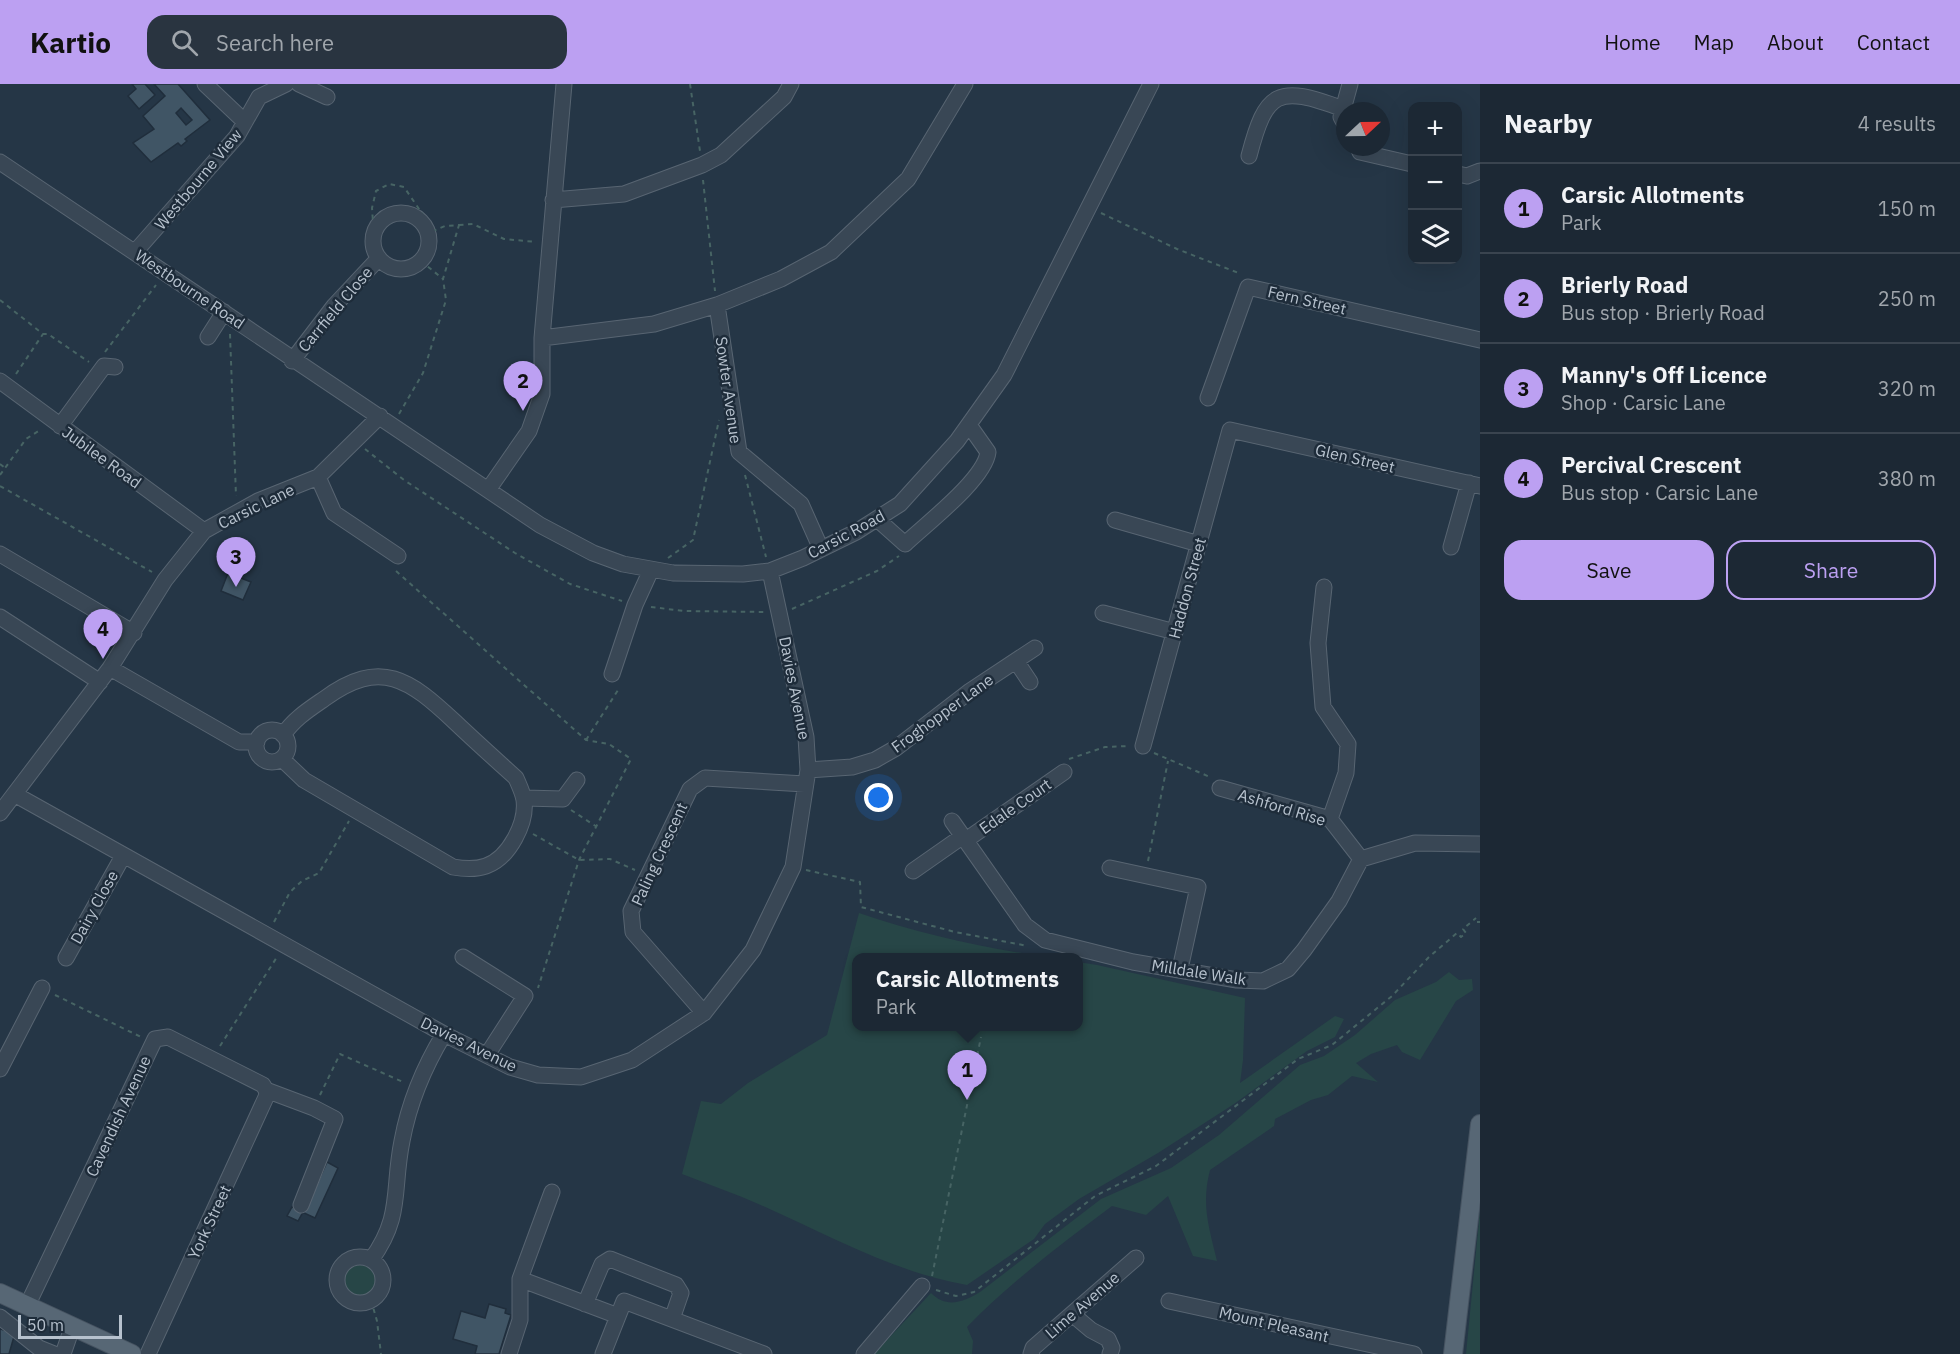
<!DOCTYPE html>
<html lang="en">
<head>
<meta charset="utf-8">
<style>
	:root { --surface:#1c2834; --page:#293440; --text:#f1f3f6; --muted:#a0a6ac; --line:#3a444f; --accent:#bca0f2 }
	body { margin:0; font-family:"IBM Plex Sans",sans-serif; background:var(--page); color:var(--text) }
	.controls { position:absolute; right:18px; top:18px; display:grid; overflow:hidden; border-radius:12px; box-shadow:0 6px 24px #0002 }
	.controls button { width:54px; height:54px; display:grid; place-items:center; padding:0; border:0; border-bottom:2px solid var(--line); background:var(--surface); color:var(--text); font:30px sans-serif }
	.compass { position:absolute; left:1336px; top:18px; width:54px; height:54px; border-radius:50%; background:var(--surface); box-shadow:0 6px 24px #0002; rotate:68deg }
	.scale { position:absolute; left:18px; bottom:15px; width:104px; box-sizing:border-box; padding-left:6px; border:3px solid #b7c2ce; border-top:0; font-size:16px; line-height:21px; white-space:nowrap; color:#b7c2ce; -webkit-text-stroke:4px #1e2c3a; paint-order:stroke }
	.you { position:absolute; left:879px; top:714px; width:21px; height:21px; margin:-15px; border:4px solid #fff; border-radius:50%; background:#1a73e8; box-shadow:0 0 0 9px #1a73e833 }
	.badge { display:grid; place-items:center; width:39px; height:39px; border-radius:50%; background:var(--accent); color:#111; font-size:20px; font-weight:700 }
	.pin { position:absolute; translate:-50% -50px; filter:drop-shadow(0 2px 3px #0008) }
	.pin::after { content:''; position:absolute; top:32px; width:21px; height:18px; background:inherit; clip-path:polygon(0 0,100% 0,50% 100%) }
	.popup { position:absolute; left:852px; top:869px; width:231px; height:78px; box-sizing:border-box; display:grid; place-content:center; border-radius:12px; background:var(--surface); filter:drop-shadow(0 2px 4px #0005); font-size:20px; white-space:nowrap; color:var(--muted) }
	.popup b { font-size:22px; color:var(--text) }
	.popup::after { content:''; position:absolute; left:50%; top:100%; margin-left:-12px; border:12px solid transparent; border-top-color:var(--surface) }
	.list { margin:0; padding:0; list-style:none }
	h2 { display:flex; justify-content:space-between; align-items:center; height:78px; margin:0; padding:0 24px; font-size:26px }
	h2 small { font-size:20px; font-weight:400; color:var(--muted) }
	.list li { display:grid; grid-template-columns:39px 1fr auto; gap:18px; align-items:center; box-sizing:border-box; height:90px; padding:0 24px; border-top:2px solid var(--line) }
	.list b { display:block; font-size:22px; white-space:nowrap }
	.list p { margin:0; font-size:20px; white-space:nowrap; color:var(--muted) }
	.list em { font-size:20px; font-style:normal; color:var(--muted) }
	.actions { display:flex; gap:12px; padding:18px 24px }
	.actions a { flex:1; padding:14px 0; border:2px solid var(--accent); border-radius:18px; text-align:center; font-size:21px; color:var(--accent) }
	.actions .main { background:var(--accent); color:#111 }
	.icon { flex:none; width:33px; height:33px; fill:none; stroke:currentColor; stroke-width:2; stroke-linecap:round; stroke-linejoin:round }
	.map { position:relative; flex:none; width:1480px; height:1270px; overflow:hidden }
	header { display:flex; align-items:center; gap:36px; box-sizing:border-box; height:84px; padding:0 30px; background:var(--accent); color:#111 }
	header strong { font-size:28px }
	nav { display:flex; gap:33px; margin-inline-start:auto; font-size:21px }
	.search { width:420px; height:54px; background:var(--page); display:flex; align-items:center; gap:15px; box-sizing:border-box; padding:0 21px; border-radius:18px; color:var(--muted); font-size:22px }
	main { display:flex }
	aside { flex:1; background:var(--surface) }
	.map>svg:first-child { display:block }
	.green { fill:#274647 }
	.building { fill:#405565; stroke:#202e3c; stroke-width:1.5; fill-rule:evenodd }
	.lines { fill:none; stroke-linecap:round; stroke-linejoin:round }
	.minor-casing { stroke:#586572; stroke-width:17 }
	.major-casing { stroke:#465361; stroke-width:20 }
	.path { stroke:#476464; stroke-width:2; stroke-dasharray:4.5 4.5; stroke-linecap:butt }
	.minor { stroke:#394755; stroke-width:15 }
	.major { stroke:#576775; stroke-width:18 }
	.labels { text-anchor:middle; stroke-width:5; stroke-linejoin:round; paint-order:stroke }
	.street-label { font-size:16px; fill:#b7c2ce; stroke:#1e2c3a }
</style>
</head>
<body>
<header>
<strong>Kartio</strong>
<div class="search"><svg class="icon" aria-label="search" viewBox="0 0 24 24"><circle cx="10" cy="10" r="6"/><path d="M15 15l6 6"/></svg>Search here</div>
<nav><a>Home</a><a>Map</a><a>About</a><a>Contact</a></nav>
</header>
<main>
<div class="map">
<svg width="1480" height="1270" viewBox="0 0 1480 1270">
	<rect width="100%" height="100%" fill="#253646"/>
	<path class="green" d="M859,829C921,850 983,864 1048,873L856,874V942H1078V878L1097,881L1245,914L1243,976L1240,999L1335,932L1344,935L1335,953L1307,967L1234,1020L1158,1069L1079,1115L1045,1140L1034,1155L967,1201C886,1187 817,1144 742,1113C722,1105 702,1098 682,1090L701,1017L721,1020L748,999L827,951Z
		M1449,888L1459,896L1472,895L1473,906L1456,917L1420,976L1402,968L1397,961L1371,970L1356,979L1378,998L1352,992L1328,1011L1311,1016L1275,1035L1274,1042L1210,1086C1201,1121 1209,1143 1217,1177L1193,1172L1168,1112L1146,1131L1112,1122C1061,1160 1011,1198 967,1243L973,1257L972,1270H874L931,1209C946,1224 962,1219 980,1208L1101,1115L1171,1084L1219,1051L1300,981L1324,972L1355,951L1395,916L1436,898Z
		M1480,1127V1270H1466Z
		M344 1197a16 16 0 1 1 32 0a16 16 0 1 1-32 0Z"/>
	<path class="building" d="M132,0H145L155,11L139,25L128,12L136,5Z
		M154,0H178L210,36L185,55L187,57L181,62L178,59L151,78L133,59L154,45L143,32L165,12ZM181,24L192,36L186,41L176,29Z
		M228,489L251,498L243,516L221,507Z
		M327,1078L338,1084L315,1134L304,1129Z
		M292,1123L303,1128L298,1137L287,1132Z
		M489,1220L506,1225L505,1229L511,1231L499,1270H475L477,1262L453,1255L461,1227L485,1234Z
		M0,1245L15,1249L9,1270H0Z"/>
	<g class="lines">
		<defs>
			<path id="minor" d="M205,0L245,38
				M299,0L327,13
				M1345,40L1341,33L1350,0
				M1358,63L1360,68L1412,80
				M1249,72C1266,7 1277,0 1343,25
				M0,78L540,441L593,469L623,480L673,489L743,490L770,487L803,474L856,448L900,420L957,357L1004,291L1151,0
				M1458,90L1467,92L1480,87
				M553,116L624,110L702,81L721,71L784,13L791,0
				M373 157a28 28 0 1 1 56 0a28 28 0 1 1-56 0Z
				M135,168L237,52L259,13L286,0
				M717,221L739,368L801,420L821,465
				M208,253L224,228
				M542,254L654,240L717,221L781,195L831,168L908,95L965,0
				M292,277L334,222L379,174
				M0,297L204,447
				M1208,314L1248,203L1480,256
				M60,342L104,282L115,283
				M318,393L334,429L398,472
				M488,406L529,347L542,310V254L564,0
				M877,435L905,460C926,440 985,395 988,368L969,341
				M1115,436L1199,460
				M1451,463L1469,399
				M0,470L134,549
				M1324,503L1318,559L1323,623L1348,660L1346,689L1330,735
				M1103,529L1175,548
				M0,533L100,598
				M1016,577L1030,598
				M110,584L239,658H257
				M612,590L635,521L651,486
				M256 662a16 16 0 1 1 32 0a16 16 0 1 1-32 0Z
				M1143,662L1230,346L1480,402
				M282,675L304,696L453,783C464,785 475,786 486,782C509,774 527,739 524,716C523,709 519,701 516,694C495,675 475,657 455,638C410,596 381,573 324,615C308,626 294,635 283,651
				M808,686L852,683L875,676L896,664L970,607L1035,564
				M1220,704L1330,735L1361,775
				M16,711L444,950L510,983L538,991L581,993L632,976L704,929L753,866L793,783L808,686L806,653L770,487
				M524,714L563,715L577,696
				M0,729L110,584L165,496L204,447L258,417L318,393L380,332
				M952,737L1025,841L1045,856L1133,878L1237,896L1263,897L1288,885L1304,866L1339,817L1361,775L1415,759L1480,760
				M966,756L1064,688
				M1110,784L1198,803L1180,885
				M913,787L963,752
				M463,873L525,912L487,971
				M66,874L123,772
				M704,929L633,848L631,827L690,705L705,694L805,700
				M0,985L42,904
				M266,1006L314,1024L335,1035L301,1121
				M337 1196a23 23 0 1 1 46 0a23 23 0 1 1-46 0Z
				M371,1176C403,1132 392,1106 402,1057C409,1019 424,983 444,950
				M520,1195L552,1108
				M1169,1217L1414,1270
				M585,1220L602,1180L610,1175L676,1201L681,1209L672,1235
				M27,1222L155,955L168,953L263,1001L266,1006
				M1072,1230L1091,1246L1108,1255L1112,1264L1110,1270
				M0,1233L39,1264L54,1270
				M63,1270L72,1244
				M148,1270L267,1011L266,1006
				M509,1270L520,1236V1195L618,1232
				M603,1270L624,1217L764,1270
				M864,1270L922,1202
				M1031,1270L1033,1264L1136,1174"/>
			<path id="major" d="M0,1209L132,1270
				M1453,1270L1480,1040"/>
		</defs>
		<use href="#minor" class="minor-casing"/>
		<use href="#major" class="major-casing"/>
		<path class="path" d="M690,0L700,67
			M703,96L715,207
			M1101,129L1177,165L1241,190
			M459,141L473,140L504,155L536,158
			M374,153L372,124L376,107L389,100L404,103L432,144
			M421,177L443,195
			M0,216L43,250H48L89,278
			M230,250L236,412
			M105,268L156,201
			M16,290L43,250
			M399,330L423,289L446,216L443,195L459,141L445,142L428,149
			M365,365L404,396L515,469L570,500L622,517
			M0,380L5,384
			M0,391L26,355L40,346
			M745,391L766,473
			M0,402L152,488
			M668,474L693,456L719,336
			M396,487L586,656L609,660L631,675L579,776L538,904
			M651,523L684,527L765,528
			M792,525L877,487L899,472
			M586,656L620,603
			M1154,669L1210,693
			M1069,675L1105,663L1130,662
			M571,726L597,743
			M533,750L579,776L610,775L635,786
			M1148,777L1168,677
			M806,786L860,798L861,823L955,848L1028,862
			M274,838L290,808L302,797L319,789L349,737
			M1477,838H1480
			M55,911L141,953
			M220,962L277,873
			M320,1011L340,970L403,998
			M932,1192L981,953
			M936,1206L956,1212L974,1208L1095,1112L1156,1082L1298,975L1332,961L1392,912L1429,873L1457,849L1461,853L1466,849L1463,845L1476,834
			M371,1216L377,1237L381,1270"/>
		<use href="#minor" class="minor"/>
		<use href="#major" class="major"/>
	</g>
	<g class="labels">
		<g class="street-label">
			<text transform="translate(198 95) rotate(-50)" y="6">Westbourne View</text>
			<text transform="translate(190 205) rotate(34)" y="6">Westbourne Road</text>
			<text transform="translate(1307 216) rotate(13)" y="6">Fern Street</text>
			<text transform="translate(335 225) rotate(-50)" y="6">Carrfield Close</text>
			<text transform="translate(729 306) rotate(82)" y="6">Sowter Avenue</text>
			<text transform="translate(102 373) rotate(36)" y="6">Jubilee Road</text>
			<text transform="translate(1355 374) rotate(13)" y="6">Glen Street</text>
			<text transform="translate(256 422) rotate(-26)" y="6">Carsic Lane</text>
			<text transform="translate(846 450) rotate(-28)" y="6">Carsic Road</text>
			<text transform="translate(1187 504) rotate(-75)" y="6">Haddon Street</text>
			<text transform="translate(795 604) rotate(79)" y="6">Davies Avenue</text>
			<text transform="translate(942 629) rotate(-36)" y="6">Froghopper Lane</text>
			<text transform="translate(1015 722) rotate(-35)" y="6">Edale Court</text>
			<text transform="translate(1282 723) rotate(17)" y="6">Ashford Rise</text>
			<text transform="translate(659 770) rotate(-65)" y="6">Paling Crescent</text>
			<text transform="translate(94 823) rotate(-61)" y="6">Dairy Close</text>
			<text transform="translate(1199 888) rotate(9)" y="6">Milldale Walk</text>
			<text transform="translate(469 960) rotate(26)" y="6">Davies Avenue</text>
			<text transform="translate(118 1032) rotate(-65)" y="6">Cavendish Avenue</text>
			<text transform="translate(209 1138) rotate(-65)" y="6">York Street</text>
			<text transform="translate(1082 1221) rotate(-41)" y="6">Lime Avenue</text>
			<text transform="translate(1274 1240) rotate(13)" y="6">Mount Pleasant</text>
		</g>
	</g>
</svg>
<div class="controls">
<button>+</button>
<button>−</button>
<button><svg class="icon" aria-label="layers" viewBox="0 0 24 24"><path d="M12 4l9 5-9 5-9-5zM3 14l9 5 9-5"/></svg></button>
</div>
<svg class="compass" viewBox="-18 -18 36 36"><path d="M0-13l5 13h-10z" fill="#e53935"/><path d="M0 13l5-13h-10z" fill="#a0a6ac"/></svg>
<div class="scale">50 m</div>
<div class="you"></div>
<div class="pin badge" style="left:967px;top:1016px">1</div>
<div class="popup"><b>Carsic Allotments</b>Park</div>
<div class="pin badge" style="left:523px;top:327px">2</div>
<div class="pin badge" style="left:236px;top:503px">3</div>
<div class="pin badge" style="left:103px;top:575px">4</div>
</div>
<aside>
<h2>Nearby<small>4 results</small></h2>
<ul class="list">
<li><span class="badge">1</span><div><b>Carsic Allotments</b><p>Park</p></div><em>150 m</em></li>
<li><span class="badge">2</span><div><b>Brierly Road</b><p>Bus stop · Brierly Road</p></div><em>250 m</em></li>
<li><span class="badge">3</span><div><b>Manny's Off Licence</b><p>Shop · Carsic Lane</p></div><em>320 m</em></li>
<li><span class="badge">4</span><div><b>Percival Crescent</b><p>Bus stop · Carsic Lane</p></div><em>380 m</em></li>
</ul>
<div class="actions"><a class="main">Save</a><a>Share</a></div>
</aside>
</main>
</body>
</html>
